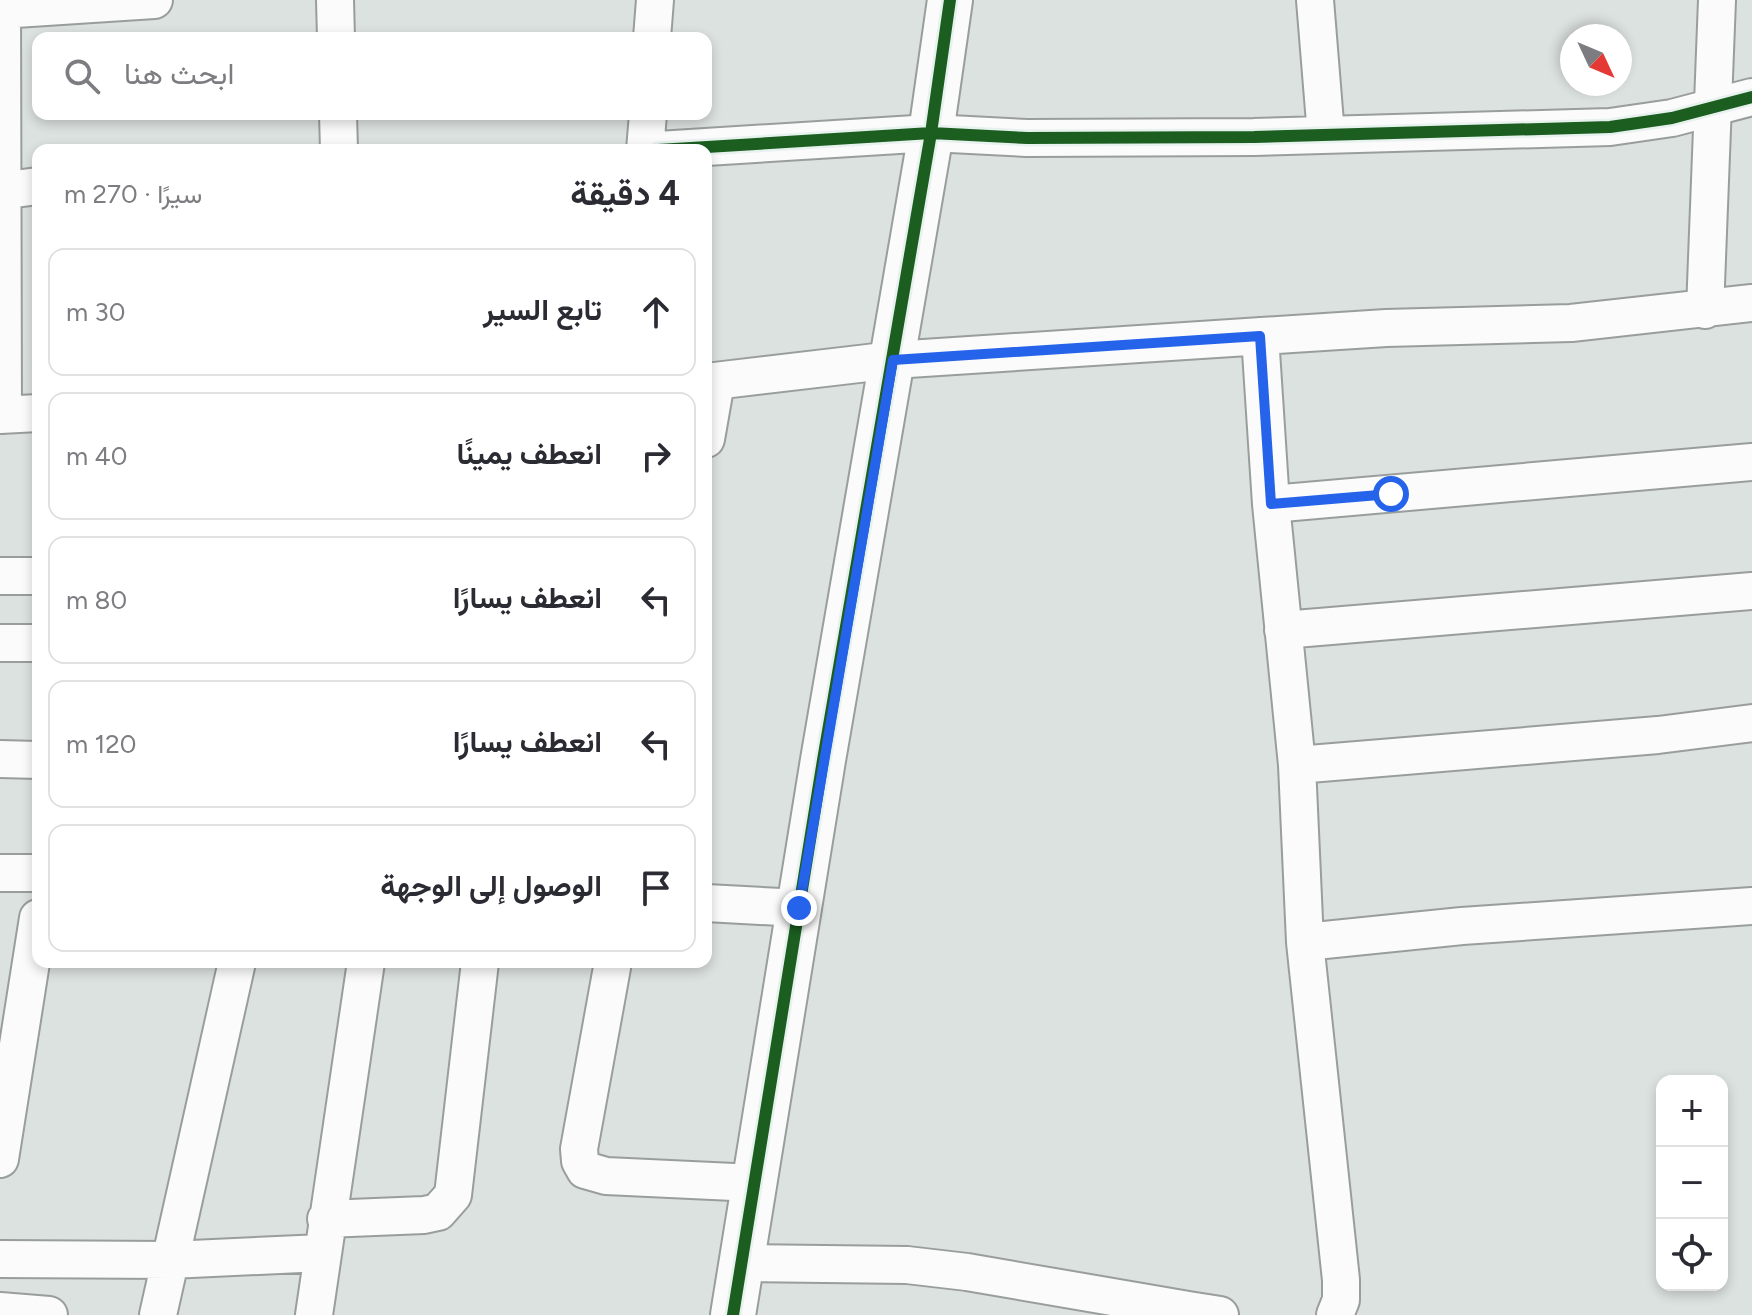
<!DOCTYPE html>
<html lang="ar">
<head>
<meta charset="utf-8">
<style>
	:root { --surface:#fff; --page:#f2f2f3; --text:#2b2b33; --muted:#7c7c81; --line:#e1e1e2 }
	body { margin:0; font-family:Figtree,Vazirmatn,sans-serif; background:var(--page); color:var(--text); direction:rtl }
	.controls { position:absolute; right:24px; bottom:24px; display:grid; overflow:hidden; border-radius:16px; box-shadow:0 4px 12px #0003 }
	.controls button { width:72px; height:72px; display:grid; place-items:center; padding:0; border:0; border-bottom:2px solid var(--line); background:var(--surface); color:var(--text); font:40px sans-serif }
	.compass { position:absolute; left:1560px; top:24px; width:72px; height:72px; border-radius:50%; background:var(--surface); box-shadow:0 4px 12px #0003; rotate:134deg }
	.stop { position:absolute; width:24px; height:24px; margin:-18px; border:6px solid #2563eb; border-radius:50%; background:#fff }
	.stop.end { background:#2563eb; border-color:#fff; box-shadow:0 2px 8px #0008 }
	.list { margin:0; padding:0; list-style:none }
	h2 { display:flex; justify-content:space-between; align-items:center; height:104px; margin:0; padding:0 32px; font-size:34px }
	h2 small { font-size:26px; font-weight:400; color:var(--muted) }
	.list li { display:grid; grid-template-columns:52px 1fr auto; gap:24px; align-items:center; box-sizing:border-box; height:128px; margin:0 16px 16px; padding:0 16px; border:2px solid var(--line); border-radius:16px }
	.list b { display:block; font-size:30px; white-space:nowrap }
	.list em { font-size:26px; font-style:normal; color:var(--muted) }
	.icon { flex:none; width:44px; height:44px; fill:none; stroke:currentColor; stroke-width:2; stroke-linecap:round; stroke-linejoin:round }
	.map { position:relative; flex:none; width:1752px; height:1315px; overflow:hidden; direction:ltr }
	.search { position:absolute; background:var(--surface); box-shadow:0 4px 12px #0003; left:32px; top:32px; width:680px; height:88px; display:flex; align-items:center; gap:20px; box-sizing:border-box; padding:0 28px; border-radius:16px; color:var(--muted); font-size:30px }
	.panel { position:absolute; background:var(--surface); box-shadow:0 4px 12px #0003; left:32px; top:144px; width:680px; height:824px; border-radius:16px; direction:rtl }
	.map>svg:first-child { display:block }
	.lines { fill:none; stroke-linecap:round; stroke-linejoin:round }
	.minor-casing { stroke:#999e9c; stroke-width:40 }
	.tertiary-casing { stroke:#999e9c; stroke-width:48 }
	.minor { stroke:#fafbfa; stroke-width:36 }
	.tertiary { stroke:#fafbfa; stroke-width:44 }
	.cycleway-casing { stroke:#e7f1ee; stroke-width:17 }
	.cycleway { stroke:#1b5e20; stroke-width:12 }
	.route { stroke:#2563eb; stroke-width:10 }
</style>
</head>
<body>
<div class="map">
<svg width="1752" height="1315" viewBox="0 0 1752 1315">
	<rect width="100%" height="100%" fill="#dce2e0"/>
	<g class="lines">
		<defs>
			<path id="minor" d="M2,0L3,415
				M335,0L336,38
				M1315,0L1326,135
				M0,10L154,0
				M652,38L655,0
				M338,114L339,150
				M645,150L648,114
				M658,150L931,133L1027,138L1254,137L1610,127L1672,118L1752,97
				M0,191L38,186
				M1705,310L1717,0
				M1260,336L1271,504L1297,765L1305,942L1341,1280V1300L1335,1315
				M706,382L893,360L1386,328L1571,323L1752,303
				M0,415L38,413
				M706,439L716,382
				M1271,504L1752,462
				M0,576H38
				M1283,630L1752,591
				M0,643H38
				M0,759L38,760
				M1297,765L1658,735L1752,723
				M0,873H38
				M706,903L799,908
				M1305,942L1462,926L1752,906
				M613,962L579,1149L580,1161L585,1170L606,1176L755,1183
				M0,1159L38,918
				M326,1219L424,1215L438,1212L453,1195L480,962
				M0,1259L170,1260L322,1253
				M743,1263L907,1265L967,1272L1188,1310V1315
				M1188,1310L1220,1315
				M0,1311L49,1315
				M158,1315L237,962
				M314,1315L366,962"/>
			<path id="tertiary" d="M733,1315L823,760L931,133L950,0"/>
		</defs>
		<use href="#minor" class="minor-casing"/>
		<use href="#tertiary" class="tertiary-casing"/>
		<use href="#minor" class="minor"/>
		<use href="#tertiary" class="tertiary"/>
		<defs>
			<path id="cycleway" d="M658,150L931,133L1027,138L1254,137L1610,127L1672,118L1752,97
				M733,1315L823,760L931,133L950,0"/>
		</defs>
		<use href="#cycleway" class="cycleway-casing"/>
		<use href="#cycleway" class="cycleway"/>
	</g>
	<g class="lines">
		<path class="route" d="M799,908L893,360L1260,336L1271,504L1391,494"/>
	</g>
</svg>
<div class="controls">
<button>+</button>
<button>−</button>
<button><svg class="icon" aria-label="locate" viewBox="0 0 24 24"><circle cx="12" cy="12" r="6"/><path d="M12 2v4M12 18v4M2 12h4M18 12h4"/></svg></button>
</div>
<svg class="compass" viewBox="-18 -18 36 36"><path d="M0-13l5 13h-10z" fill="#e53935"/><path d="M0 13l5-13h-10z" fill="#7c7c81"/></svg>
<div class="stop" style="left:1391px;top:494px"></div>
<div class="stop end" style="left:799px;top:908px"></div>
<div class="search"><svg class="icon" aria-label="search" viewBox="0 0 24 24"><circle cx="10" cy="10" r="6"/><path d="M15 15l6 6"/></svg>ابحث هنا</div>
<section class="panel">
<h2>4 دقيقة<small>سيرًا · 270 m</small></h2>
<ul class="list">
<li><svg class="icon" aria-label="ahead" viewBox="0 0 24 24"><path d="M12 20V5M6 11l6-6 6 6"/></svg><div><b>تابع السير</b></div><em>30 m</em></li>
<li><svg class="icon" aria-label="right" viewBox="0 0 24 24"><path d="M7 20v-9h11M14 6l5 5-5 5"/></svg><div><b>انعطف يمينًا</b></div><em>40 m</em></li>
<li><svg class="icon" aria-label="left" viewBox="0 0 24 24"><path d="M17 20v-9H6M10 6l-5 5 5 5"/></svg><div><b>انعطف يسارًا</b></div><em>80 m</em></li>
<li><svg class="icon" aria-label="left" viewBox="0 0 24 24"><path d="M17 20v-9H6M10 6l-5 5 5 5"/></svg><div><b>انعطف يسارًا</b></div><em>120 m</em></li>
<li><svg class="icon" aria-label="arrive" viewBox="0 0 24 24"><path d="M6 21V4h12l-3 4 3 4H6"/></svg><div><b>الوصول إلى الوجهة</b></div></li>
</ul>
</section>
</div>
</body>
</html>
